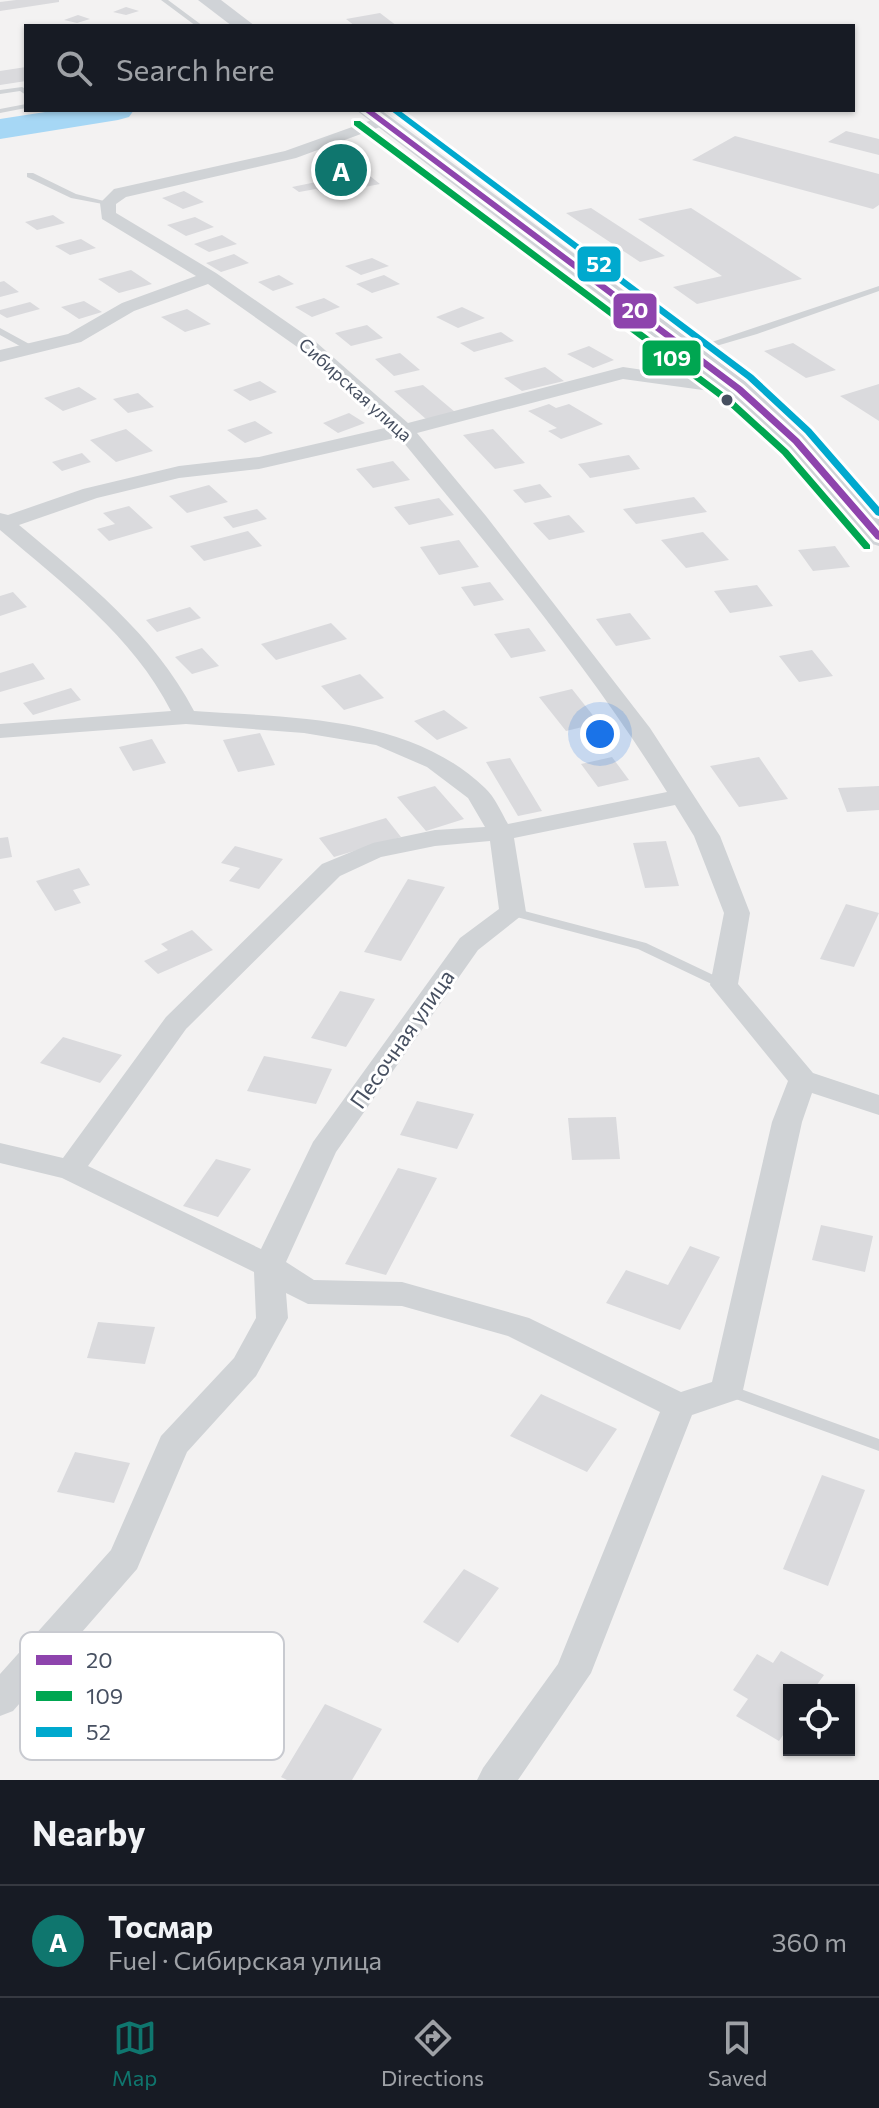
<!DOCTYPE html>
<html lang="en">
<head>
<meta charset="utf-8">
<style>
	:root { --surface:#171b24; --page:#242831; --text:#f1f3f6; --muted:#9ea1a6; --line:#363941; --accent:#0f766e }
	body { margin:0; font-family:Commissioner,sans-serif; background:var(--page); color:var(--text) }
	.controls { position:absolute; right:24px; bottom:24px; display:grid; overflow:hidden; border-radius:0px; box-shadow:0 2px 6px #0004 }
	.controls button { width:72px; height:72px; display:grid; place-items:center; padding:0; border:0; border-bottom:2px solid var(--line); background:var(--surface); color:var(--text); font:40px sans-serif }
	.you { position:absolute; left:600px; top:734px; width:28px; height:28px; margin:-20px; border:6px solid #fff; border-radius:50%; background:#1a73e8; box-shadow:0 0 0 12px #1a73e833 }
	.badge { display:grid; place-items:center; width:52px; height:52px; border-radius:50%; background:var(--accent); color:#fff; font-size:26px; font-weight:700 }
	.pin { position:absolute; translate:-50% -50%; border:4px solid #fff; box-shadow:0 2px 8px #0006 }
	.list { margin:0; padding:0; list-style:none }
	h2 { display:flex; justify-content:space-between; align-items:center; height:104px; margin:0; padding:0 32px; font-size:34px }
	h2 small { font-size:26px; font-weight:400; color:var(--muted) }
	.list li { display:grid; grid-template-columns:52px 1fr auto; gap:24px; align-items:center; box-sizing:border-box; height:112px; padding:0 32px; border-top:2px solid var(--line) }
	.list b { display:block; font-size:30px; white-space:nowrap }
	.list p { margin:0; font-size:26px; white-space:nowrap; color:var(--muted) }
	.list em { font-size:26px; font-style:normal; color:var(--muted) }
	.icon { flex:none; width:44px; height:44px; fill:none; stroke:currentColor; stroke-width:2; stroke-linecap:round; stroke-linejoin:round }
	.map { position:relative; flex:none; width:879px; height:1780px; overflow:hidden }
	.search { position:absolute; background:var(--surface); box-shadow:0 2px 6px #0004; left:24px; right:24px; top:24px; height:88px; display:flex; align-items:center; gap:20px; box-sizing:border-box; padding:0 28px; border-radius:0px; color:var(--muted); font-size:30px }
	.sheet { height:216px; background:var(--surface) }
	nav { display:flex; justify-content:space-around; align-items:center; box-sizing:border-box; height:112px; border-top:2px solid var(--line); background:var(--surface); font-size:22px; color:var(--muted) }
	nav a { display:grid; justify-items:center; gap:4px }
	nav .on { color:var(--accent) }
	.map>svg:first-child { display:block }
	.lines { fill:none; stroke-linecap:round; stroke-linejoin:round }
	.river { fill:#a6d7f5; fill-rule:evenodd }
	.building { fill:#dadadd }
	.lane { fill:#d0d3d6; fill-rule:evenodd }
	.street { fill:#d0d3d6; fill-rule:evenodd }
	.secondary { fill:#d0d3d7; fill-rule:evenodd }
	.bus-1-casing { stroke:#fff; stroke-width:6 }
	.bus-2-casing { stroke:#fff; stroke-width:6 }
	.bus-3-casing { stroke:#fff; stroke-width:6 }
	.bus-1 { fill:#8e44ad; fill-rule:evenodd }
	.bus-2 { fill:#00a651; fill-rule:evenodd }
	.bus-3 { fill:#00a9ce; fill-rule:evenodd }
	.bus-dot { fill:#475061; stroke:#fff; stroke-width:3 }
	.labels { text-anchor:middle; stroke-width:6; stroke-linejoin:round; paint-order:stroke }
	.far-street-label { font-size:18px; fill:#475061; stroke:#fff }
	.street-label { font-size:22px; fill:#475061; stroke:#fff }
	.key { fill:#fff; stroke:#c8cad0; stroke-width:2 }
	.key-label { font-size:22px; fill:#475061 }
	.line-badge { stroke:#fff; stroke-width:3 }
	.badge-label { font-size:22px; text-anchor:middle; font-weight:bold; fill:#fff }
</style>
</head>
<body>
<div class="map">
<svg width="879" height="1780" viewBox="0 0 879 1780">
	<rect width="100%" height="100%" fill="#f3f2f2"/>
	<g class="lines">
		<path class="river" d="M58,110H134L129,117L118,120L0,139V119Z"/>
	</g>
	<path class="building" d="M16,0H59V2L0,11V2Z
		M126,7L139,11L126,15L113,12Z
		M380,13L397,26H355L346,19Z
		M78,15L90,19L77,23L64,20Z
		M26,67V81L0,85V71Z
		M846,131L879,139V155L828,142Z
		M735,136L879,174V205L873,209L692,160Z
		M365,172L380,184L324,195L316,189L299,192L292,187Z
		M184,191L204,202L183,209L162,198Z
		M591,208L665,256L640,262L566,213Z
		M691,208L802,279L697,304L673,287L722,276L638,219Z
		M53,215L65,223L37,230L25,222Z
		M195,217L214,227L186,236L167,225Z
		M222,235L237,244L209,252L194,244Z
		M81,239L96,248L70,255L55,246Z
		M234,254L249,263L221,272L206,263Z
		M372,258L389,266L361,275L345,266Z
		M131,270L152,284L119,293L98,279Z
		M279,275L294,284L273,291L258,282Z
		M384,275L400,284L372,293L356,284Z
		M4,281L19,292L0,297V282Z
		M324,298L340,307L312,317L295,307Z
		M84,301L102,312L79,319L61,307Z
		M30,302L40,309L7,318L0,314V310Z
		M462,307L485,318L458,328L436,317Z
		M187,309L211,324L185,332L161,317Z
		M367,325L383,338L351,346L335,333Z
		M501,332L514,341L474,352L460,343Z
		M793,343L836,370L806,378L764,351Z
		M589,346L614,360L593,368L567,354Z
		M400,353L420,370L394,376L375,359Z
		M545,367L564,381L522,391L504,378Z
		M260,381L277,392L250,401L233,390Z
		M879,384V421L840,396Z
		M423,385L455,412L426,419L394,391Z
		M79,387L97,399L63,411L44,398Z
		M138,393L154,407L128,413L113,399Z
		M549,404L556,408L569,404L603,424L561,439L548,431L557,428L528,411Z
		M349,413L365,423L338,433L323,423Z
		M255,421L273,433L245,443L227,430Z
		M126,429L153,451L116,462L90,440Z
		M493,429L525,463L495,469L463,435Z
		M82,453L91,462L62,471L52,462Z
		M629,455L640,469L590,478L578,464Z
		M393,461L410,480L373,488L356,469Z
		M540,484L552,497L525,503L513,490Z
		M209,485L228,502L187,513L169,496Z
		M694,497L707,512L636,524L623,509Z
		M439,498L454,515L409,525L394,507Z
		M129,506L153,528L109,541L97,529L115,524L103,513Z
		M257,509L267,519L233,528L223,517Z
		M569,515L585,532L549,540L533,523Z
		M248,531L262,546L204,561L190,546Z
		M703,532L729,560L686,568L661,540Z
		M459,540L479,567L439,575L420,547Z
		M835,546L850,567L813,571L798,550Z
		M490,582L504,600L474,606L461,587Z
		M757,585L773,606L730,613L714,591Z
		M13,592L27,607L0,616V596Z
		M190,607L201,618L157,632L146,620Z
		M630,613L651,639L616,646L596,619Z
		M331,623L347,639L276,660L261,644Z
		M529,628L546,651L511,658L494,634Z
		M202,648L219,666L192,674L175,657Z
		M812,650L833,676L799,682L779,656Z
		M33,663L45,679L0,692V673Z
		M360,674L384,698L344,710L321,686Z
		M71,688L81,700L33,715L23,703Z
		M572,689L599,723L566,731L539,697Z
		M444,710L468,728L437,740L414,721Z
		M260,733L275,765L238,772L223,740Z
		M152,739L166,763L133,771L119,747Z
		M612,757L629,780L598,787L581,764Z
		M759,757L788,799L739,807L710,766Z
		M510,758L542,811L518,816L486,762Z
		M435,786L464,819L426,831L397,797Z
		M879,786V810L847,812L838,788Z
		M386,818L401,837L334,857L319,838Z
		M8,837L12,857L0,859V838Z
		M666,841L679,886L645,888L633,843Z
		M235,846L283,859L259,889L229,881L240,868L221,863Z
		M79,868L90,885L73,890L81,903L55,911L36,881Z
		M408,879L445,887L401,961L364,952Z
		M846,904L879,913L854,967L820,959Z
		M192,930L213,950L158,974L144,961L168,950L161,944Z
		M340,991L375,999L346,1047L311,1038Z
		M63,1037L122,1055L100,1083L40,1063Z
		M264,1056L332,1069L316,1104L247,1091Z
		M417,1101L474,1114L457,1149L400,1135Z
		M616,1117L620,1159L572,1160L568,1118Z
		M216,1159L251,1169L218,1217L183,1206Z
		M398,1168L437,1178L386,1275L345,1264Z
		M821,1225L873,1236L865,1272L812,1260Z
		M690,1246L720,1257L680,1330L606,1303L626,1270L668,1285Z
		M98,1322L155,1327L145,1364L87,1358Z
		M541,1394L617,1429L587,1472L510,1436Z
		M75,1452L130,1463L114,1503L57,1492Z
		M822,1475L865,1490L828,1586L783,1569Z
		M464,1569L499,1588L458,1643L423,1622Z
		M781,1651L824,1675L813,1690H789V1726L779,1741L736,1716L748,1699L733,1690L757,1654L773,1663Z
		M325,1704L382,1729L352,1780H287L281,1777Z"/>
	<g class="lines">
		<path class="lane" d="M161,0H168L203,26H196Z
			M22,87L26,89V95L20,91L0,94V90Z
			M26,104V108L0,113V109Z
			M27,173H33L76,194L112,203L108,205L71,198L27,177Z
			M879,286V291L757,334L689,354L685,351Z
			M0,328L33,346L34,348L27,350L0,335Z
			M879,502V508L856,511L851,508L856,505Z
			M513,908L646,943L728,982L730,985L724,989L720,988L638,949L509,915L507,912L509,909Z
			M727,1384L879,1439V1451L722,1394L719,1390L722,1386Z"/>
		<path class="street" d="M383,116L388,118V124L296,158L126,197L116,204V213L216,273L317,343L408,423L623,367L746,385L749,389L739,395L623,379L417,433L486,516L650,728L720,836L750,913L738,984L813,1073L879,1095V1115L812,1093L802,1122L743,1390L739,1399L692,1415L591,1673L518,1780H477L483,1768L558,1664L660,1412L508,1336L402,1306L308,1304L286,1293L288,1318L256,1376L187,1452L137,1569L13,1711L0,1716V1674L111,1550L161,1436L234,1358L256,1318L254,1272L62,1178L0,1163V1143L63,1158L166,1017L322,864L373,843L435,830L485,827L468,798L427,767L376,745L304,733L186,724L0,738V724L171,711C133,636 63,584 0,530V513L8,515L83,489L179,466L259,457L389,427L303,351L208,284L134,311L81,342L0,362V350L68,334L122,303L196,276L102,219L100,203L114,189L285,151ZM399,437C493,551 589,667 667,792L508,824C501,812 495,797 485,788C409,715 292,718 194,711C154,634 85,580 19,525L97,498L179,478L259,469ZM675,805L694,836L724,913L710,985L788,1081L772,1122L712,1382L681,1392L529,1318L402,1282L314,1280L286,1262L336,1152L478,950L526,912L514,838ZM490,841L499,909L460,938L313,1142L261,1249L88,1166L186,1029L340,876L381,857L435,846Z"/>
		<path class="secondary" d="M198,0H221L255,26H232Z
			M356,110H381L748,383L806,435L879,519V546L869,543L786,447L730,395Z"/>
		<defs>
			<path id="bus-1" d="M363,110H372L742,387L799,439L879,531V540L876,539L793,443L736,391Z"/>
			<path id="bus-2" d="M354,121H360L732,399L788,450L870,545V549H864L782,454L726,403L354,125Z"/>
			<path id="bus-3" d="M390,110H399L753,375L811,429L879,507V516L876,515L805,433L747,379Z"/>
		</defs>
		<use href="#bus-1" class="bus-1-casing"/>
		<use href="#bus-2" class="bus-2-casing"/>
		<use href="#bus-3" class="bus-3-casing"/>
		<use href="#bus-1" class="bus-1"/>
		<use href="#bus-2" class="bus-2"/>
		<use href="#bus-3" class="bus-3"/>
	</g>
	<circle class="bus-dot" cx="727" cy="400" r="7"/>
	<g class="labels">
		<g class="far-street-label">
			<text transform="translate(355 390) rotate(42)" y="6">Сибирская улица</text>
		</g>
		<g class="street-label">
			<text transform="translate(402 1039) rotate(-55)" y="8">Песочная улица</text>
		</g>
	</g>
	<rect x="20" y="1632" width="264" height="128" rx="12" class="key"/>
	<rect x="36" y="1655" width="36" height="10" fill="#8e44ad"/>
	<rect x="36" y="1691" width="36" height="10" fill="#00a651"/>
	<rect x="36" y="1727" width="36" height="10" fill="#00a9ce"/>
	<g class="key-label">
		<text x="86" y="1668">20</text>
		<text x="86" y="1704">109</text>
		<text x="86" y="1740">52</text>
	</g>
	<g class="line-badge">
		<rect x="576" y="245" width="46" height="38" rx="8" fill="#00a9ce"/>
		<rect x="612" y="292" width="46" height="38" rx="8" fill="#8e44ad"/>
		<rect x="641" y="339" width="61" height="38" rx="8" fill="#00a651"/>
	</g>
	<g class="badge-label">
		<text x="599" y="272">52</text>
		<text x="635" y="318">20</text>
		<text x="672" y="366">109</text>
	</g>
</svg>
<div class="controls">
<button><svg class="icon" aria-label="locate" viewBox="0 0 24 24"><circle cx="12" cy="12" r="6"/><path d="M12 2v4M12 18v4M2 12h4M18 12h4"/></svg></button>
</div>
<div class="you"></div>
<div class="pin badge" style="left:341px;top:170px">A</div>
<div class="search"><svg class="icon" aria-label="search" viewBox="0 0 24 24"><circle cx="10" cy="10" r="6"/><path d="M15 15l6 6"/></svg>Search here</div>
</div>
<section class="sheet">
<h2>Nearby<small></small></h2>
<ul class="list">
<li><span class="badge">A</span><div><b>Тосмар</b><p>Fuel · Сибирская улица</p></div><em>360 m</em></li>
</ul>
</section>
<nav>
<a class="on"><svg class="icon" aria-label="map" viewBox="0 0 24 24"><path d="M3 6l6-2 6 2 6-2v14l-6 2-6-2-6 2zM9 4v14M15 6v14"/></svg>Map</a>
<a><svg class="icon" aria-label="directions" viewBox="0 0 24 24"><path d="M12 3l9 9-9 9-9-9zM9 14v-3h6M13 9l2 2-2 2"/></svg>Directions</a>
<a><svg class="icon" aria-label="saved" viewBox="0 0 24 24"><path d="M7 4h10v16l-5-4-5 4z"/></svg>Saved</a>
</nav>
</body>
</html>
